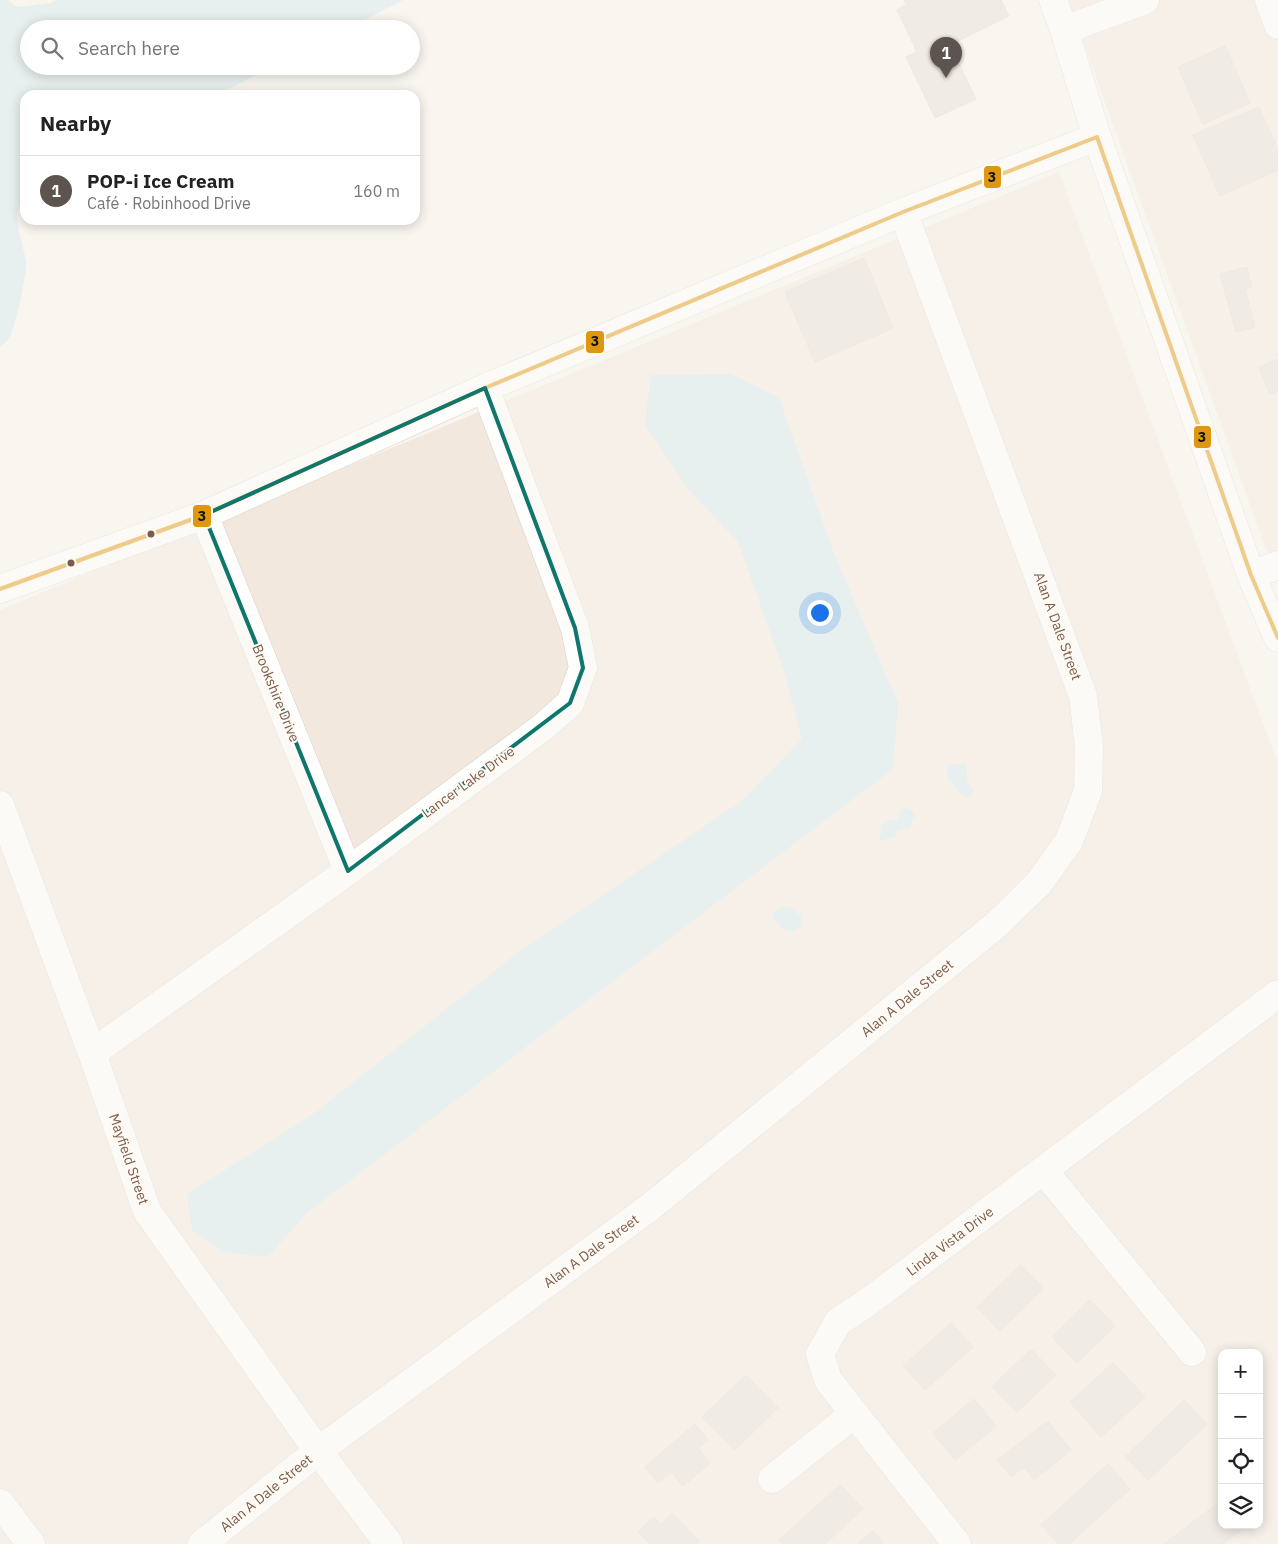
<!DOCTYPE html>
<html lang="en">
<head>
<meta charset="utf-8">
<style>
	:root { --surface:#fff; --page:#f6f6f6; --text:#222; --muted:#767676; --line:#e0e0e0; --accent:#5d544f }
	body { margin:0; font-family:"IBM Plex Sans",sans-serif; background:var(--page); color:var(--text) }
	.controls { position:absolute; right:15px; bottom:15px; display:grid; overflow:hidden; border-radius:10px; box-shadow:0 2px 12px #0003 }
	.controls button { width:45px; height:45px; display:grid; place-items:center; padding:0; border:0; border-bottom:1px solid var(--line); background:var(--surface); color:var(--text); font:25px sans-serif }
	.you { position:absolute; left:819px; top:612px; width:18px; height:18px; margin:-12px; border:4px solid #fff; border-radius:50%; background:#1a73e8; box-shadow:0 0 0 8px #1a73e833 }
	.badge { display:grid; place-items:center; width:32px; height:32px; border-radius:50%; background:var(--accent); color:#fff; font-size:16px; font-weight:700 }
	.pin { position:absolute; translate:-50% -41px; filter:drop-shadow(0 1px 2px #0008) }
	.pin::after { content:''; position:absolute; top:26px; width:18px; height:15px; background:inherit; clip-path:polygon(0 0,100% 0,50% 100%) }
	.list { margin:0; padding:0; list-style:none }
	h2 { display:flex; justify-content:space-between; align-items:center; height:65px; margin:0; padding:0 20px; font-size:21px }
	h2 small { font-size:16px; font-weight:400; color:var(--muted) }
	.list li { display:grid; grid-template-columns:32px 1fr auto; gap:15px; align-items:center; box-sizing:border-box; height:70px; padding:0 20px; border-top:1px solid var(--line) }
	.list b { display:block; font-size:19px; white-space:nowrap }
	.list p { margin:0; font-size:16px; white-space:nowrap; color:var(--muted) }
	.list em { font-size:16px; font-style:normal; color:var(--muted) }
	.icon { flex:none; width:28px; height:28px; fill:none; stroke:currentColor; stroke-width:2; stroke-linecap:round; stroke-linejoin:round }
	.map { position:relative; flex:none; width:1278px; height:1544px; overflow:hidden }
	.search { position:absolute; background:var(--surface); box-shadow:0 2px 12px #0003; left:20px; top:20px; width:400px; height:55px; display:flex; align-items:center; gap:12px; box-sizing:border-box; padding:0 18px; border-radius:28px; color:var(--muted); font-size:19px }
	.panel { position:absolute; background:var(--surface); box-shadow:0 2px 12px #0003; left:20px; top:90px; width:400px; height:135px; border-radius:15px }
	.map>svg:first-child { display:block }
	.residential { fill:#f2e8de; fill-rule:evenodd }
	.water { fill:#d0e8ea }
	.building { fill:#e6ded7; stroke:#e2d8d2 }
	.lines { fill:none; stroke-linecap:round; stroke-linejoin:round }
	.minor-casing { stroke:#d7d1cb; stroke-width:29 }
	.minor { stroke:#fefefd; stroke-width:28 }
	.bus-1-casing { stroke:#fffaf3; stroke-width:8 }
	.bus-1 { stroke:#de970f; stroke-width:4 }
	.marked { fill:none; stroke:#0f766e; stroke-width:4; stroke-linejoin:round }
	.bus-dot { fill:#7a5c4d; stroke:#fffaf3; stroke-width:2 }
	.labels { text-anchor:middle; stroke-width:4; stroke-linejoin:round; paint-order:stroke }
	.street-label { font-size:14px; fill:#7a5c4d; stroke:#fffaf3 }
	.line-badge { stroke:#fffaf3; stroke-width:2 }
	.pale-badge-label { font-size:14px; text-anchor:middle; font-weight:bold; fill:#111 }
</style>
</head>
<body>
<div class="map">
<svg width="1278" height="1544" viewBox="0 0 1278 1544">
	<rect width="100%" height="100%" fill="#f9f5f0"/>
	<path class="residential" d="M1068,0H1278V582Z
		M1059,172L1278,764V1544H0V610ZM1222,1353H1259V1525H1222Z"/>
	<path class="water" d="M0,0H8L17,7L50,3L56,0H403L347,29H29V66H273L217,95H25V198C8,212 25,246 26,264C26,276 16,325 10,336C9,340 3,344 0,347Z
		M731,374L779,398L833,551L898,703L893,769L307,1213L268,1257L223,1252L192,1230L187,1194L313,1114L521,950L743,800L802,739L785,675L738,542L686,487L645,424L651,375Z
		M952,764H964L967,766V781L973,789L972,798L961,795L946,776L949,766Z
		M906,808C911,809 916,812 915,818L912,819L911,822L913,826H909V830L905,827L903,828V831L898,830C896,840 888,838 881,841L880,839V834L882,833L880,826L890,820L897,821L900,810Z
		M782,906L792,908L801,916V926C789,936 781,929 774,918V913Z"/>
	<path class="building" d="M904,0H1001L1009,16L950,45L976,99L935,118L906,57L917,52L897,10L906,5Z
		M1225,46L1250,103L1203,124L1178,67Z
		M1259,107L1278,150V170L1220,196L1193,135Z
		M864,258L893,328L815,362L785,292Z
		M1247,267L1252,287L1245,289L1255,327L1236,332L1220,274Z
		M1278,359V391L1270,394L1259,367Z
		M1021,1265L1044,1288L1000,1331L977,1307Z
		M1090,1300L1115,1326L1077,1363L1052,1337Z
		M951,1323L973,1347L925,1390L903,1366Z
		M1031,1349L1056,1375L1017,1412L992,1387Z
		M1113,1363L1145,1397L1101,1437L1070,1402Z
		M746,1375L778,1408L735,1450L702,1417Z
		M974,1399L996,1426L955,1460L933,1433Z
		M1184,1400L1207,1424L1148,1480L1125,1457Z
		M1048,1421L1071,1450L1034,1480L1024,1467L1011,1477L997,1460Z
		M695,1424L708,1440L698,1448L710,1463L683,1486L671,1472L658,1483L645,1467Z
		M1108,1464L1130,1489L1069,1544H1059L1041,1525Z
		M840,1485L863,1509L825,1544H782L779,1540Z
		M1222,1500V1525H1248L1223,1544H1164Z
		M672,1513L699,1541L696,1544H650L638,1532L654,1517L661,1524Z
		M873,1531L884,1544H857Z"/>
	<g class="lines">
		<defs>
			<path id="minor" d="M1053,0L1064,30L1097,137L1251,575L1278,638
				M1269,0L1278,25
				M1064,30L1145,0
				M204,515L348,871
				M1251,575L1278,565
				M0,589L204,515L485,388L903,212L1097,137
				M0,805L92,1053L147,1211L318,1451L389,1544
				M92,1053L348,871L543,727L570,703L583,668L575,628L485,388
				M1044,1171L1192,1352
				M772,1479L854,1414
				M0,1503L31,1544
				M202,1544L318,1451L649,1208L996,925L1039,883L1069,841L1088,791L1089,746L1083,696L903,212
				M957,1544L828,1380L820,1354L838,1322L868,1302L1278,994"/>
		</defs>
		<use href="#minor" class="minor-casing"/>
		<use href="#minor" class="minor"/>
		<defs>
			<path id="bus-1" d="M0,589L204,515L485,388L903,212L1097,137L1251,575L1278,638"/>
		</defs>
		<use href="#bus-1" class="bus-1-casing"/>
		<use href="#bus-1" class="bus-1"/>
	</g>
	<path d="M0 0H1278V1544H0ZM485,388L575,628L583,668L570,703L348,871L204,515Z" fill="#f9f5f0" fill-opacity=".55" fill-rule="evenodd"/>
	<path class="marked" d="M485,388L575,628L583,668L570,703L348,871L204,515Z"/>
	<g class="bus-dot">
		<circle cx="151" cy="534" r="4.5"/>
		<circle cx="71" cy="563" r="4.5"/>
	</g>
	<g class="labels">
		<g class="street-label">
			<text transform="translate(1058 626) rotate(70)" y="5">Alan A Dale Street</text>
			<text transform="translate(276 693) rotate(68)" y="5">Brookshire Drive</text>
			<text transform="translate(468 782) rotate(-36)" y="5">Lancer Lake Drive</text>
			<text transform="translate(907 998) rotate(-39)" y="5">Alan A Dale Street</text>
			<text transform="translate(129 1159) rotate(71)" y="5">Mayfield Street</text>
			<text transform="translate(950 1241) rotate(-37)" y="5">Linda Vista Drive</text>
			<text transform="translate(591 1251) rotate(-36)" y="5">Alan A Dale Street</text>
			<text transform="translate(266 1493) rotate(-39)" y="5">Alan A Dale Street</text>
		</g>
	</g>
	<g class="line-badge">
		<rect x="983" y="165" width="19" height="24" rx="5" fill="#de970f"/>
		<rect x="585" y="330" width="20" height="24" rx="5" fill="#de970f"/>
		<rect x="1193" y="425" width="19" height="24" rx="5" fill="#de970f"/>
		<rect x="192" y="504" width="20" height="24" rx="5" fill="#de970f"/>
	</g>
	<g class="pale-badge-label">
		<text x="992" y="182">3</text>
		<text x="595" y="346">3</text>
		<text x="1202" y="442">3</text>
		<text x="202" y="521">3</text>
	</g>
</svg>
<div class="controls">
<button>+</button>
<button>−</button>
<button><svg class="icon" aria-label="locate" viewBox="0 0 24 24"><circle cx="12" cy="12" r="6"/><path d="M12 2v4M12 18v4M2 12h4M18 12h4"/></svg></button>
<button><svg class="icon" aria-label="layers" viewBox="0 0 24 24"><path d="M12 4l9 5-9 5-9-5zM3 14l9 5 9-5"/></svg></button>
</div>
<div class="you"></div>
<div class="pin badge" style="left:946px;top:78px">1</div>
<div class="search"><svg class="icon" aria-label="search" viewBox="0 0 24 24"><circle cx="10" cy="10" r="6"/><path d="M15 15l6 6"/></svg>Search here</div>
<section class="panel">
<h2>Nearby<small></small></h2>
<ul class="list">
<li><span class="badge">1</span><div><b>POP-i Ice Cream</b><p>Café · Robinhood Drive</p></div><em>160 m</em></li>
</ul>
</section>
</div>
</body>
</html>
